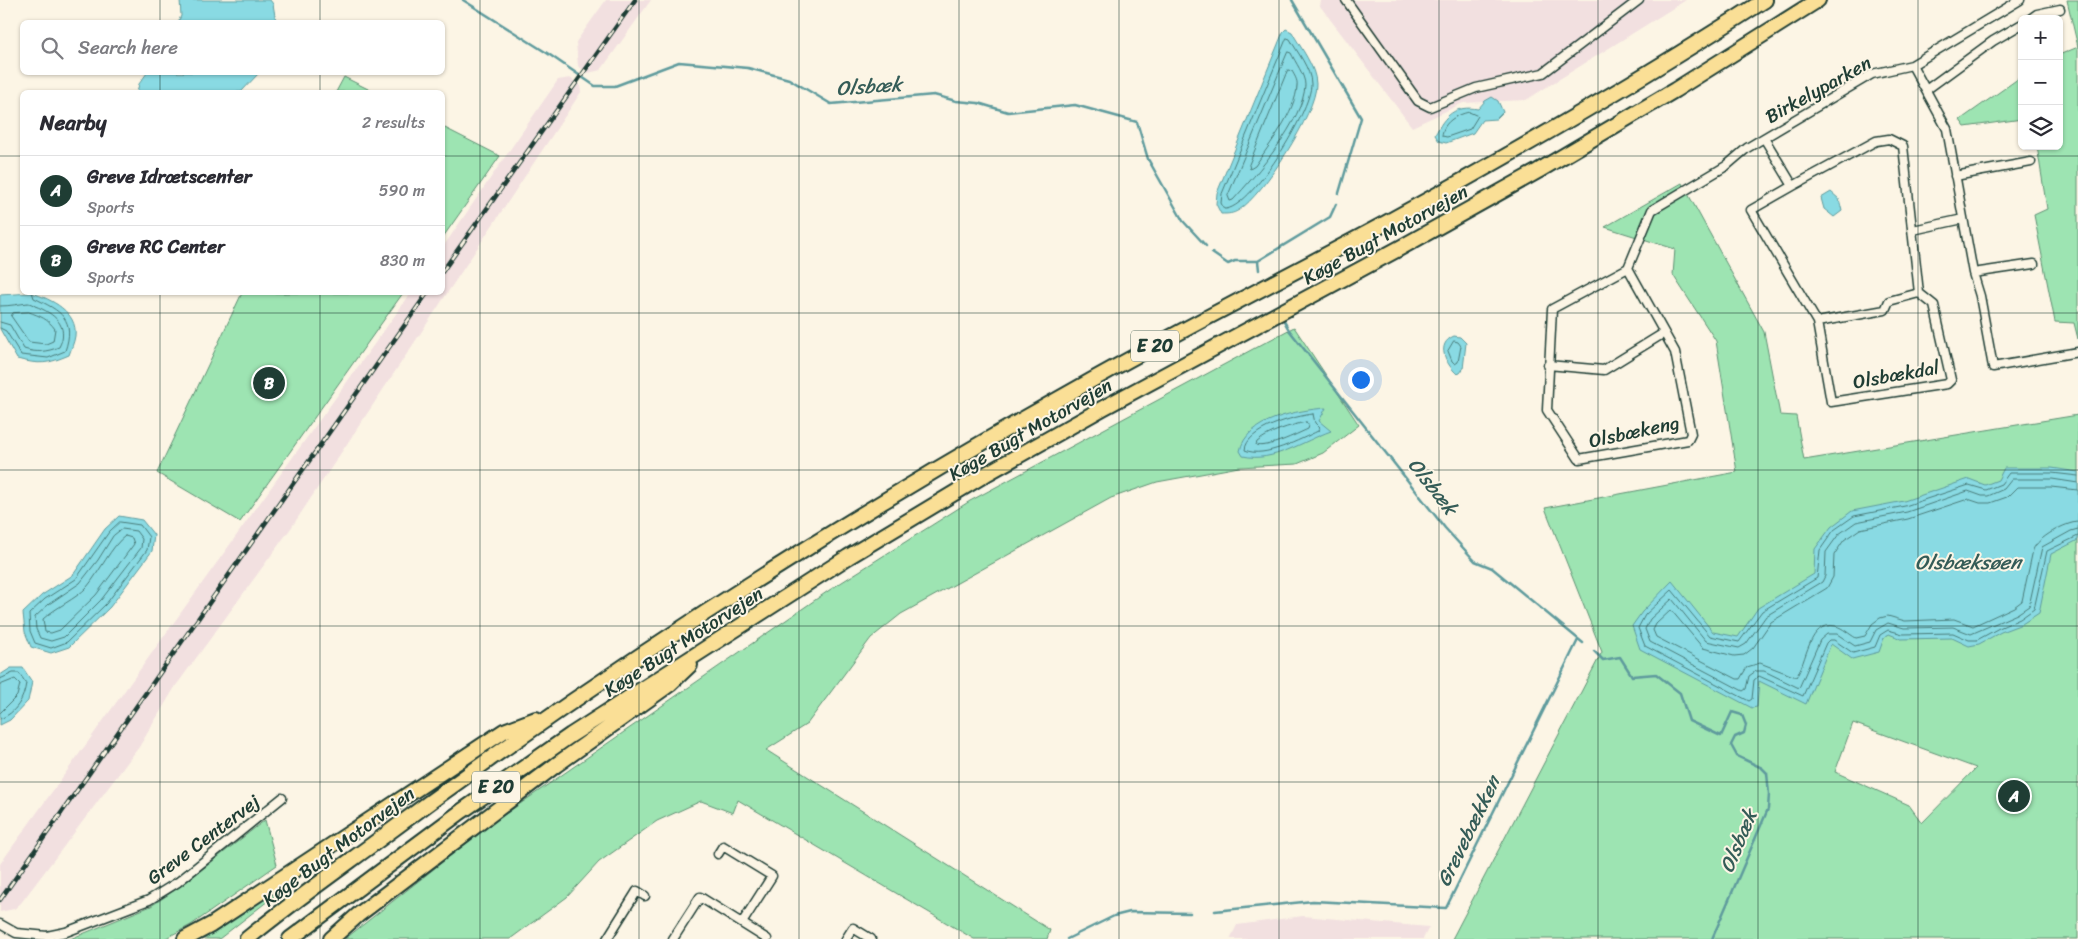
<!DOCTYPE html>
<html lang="en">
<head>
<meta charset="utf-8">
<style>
	:root { --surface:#fff; --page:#f7f7f7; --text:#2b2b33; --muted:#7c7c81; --line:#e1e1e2; --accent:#1f3d34 }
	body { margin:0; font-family:Sriracha,sans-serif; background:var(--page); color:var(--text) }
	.controls { position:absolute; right:15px; top:15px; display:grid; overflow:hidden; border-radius:8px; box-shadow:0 1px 4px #0004 }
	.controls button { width:45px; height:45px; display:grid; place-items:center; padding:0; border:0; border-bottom:1px solid var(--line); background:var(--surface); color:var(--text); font:25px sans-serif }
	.you { position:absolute; left:1360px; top:379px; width:18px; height:18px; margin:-12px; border:4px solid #fff; border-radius:50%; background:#1a73e8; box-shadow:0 0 0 8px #1a73e833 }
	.badge { display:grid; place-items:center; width:32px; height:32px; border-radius:50%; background:var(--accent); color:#fff; font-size:16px; font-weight:700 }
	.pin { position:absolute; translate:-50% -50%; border:2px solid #fff; box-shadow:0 1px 5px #0006 }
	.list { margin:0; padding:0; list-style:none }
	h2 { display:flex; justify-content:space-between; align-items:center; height:65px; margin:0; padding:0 20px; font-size:21px }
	h2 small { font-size:16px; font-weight:400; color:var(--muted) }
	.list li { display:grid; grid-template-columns:32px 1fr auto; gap:15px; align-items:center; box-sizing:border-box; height:70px; padding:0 20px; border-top:1px solid var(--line) }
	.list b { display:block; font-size:19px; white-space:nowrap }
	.list p { margin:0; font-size:16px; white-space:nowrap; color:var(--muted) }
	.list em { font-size:16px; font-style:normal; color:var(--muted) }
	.icon { flex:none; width:28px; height:28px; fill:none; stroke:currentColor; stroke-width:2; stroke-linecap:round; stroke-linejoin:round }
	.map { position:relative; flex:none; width:2078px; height:939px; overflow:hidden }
	.search { position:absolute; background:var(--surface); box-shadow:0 1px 4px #0004; left:20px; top:20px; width:425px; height:55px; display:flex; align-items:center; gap:12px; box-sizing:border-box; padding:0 18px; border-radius:8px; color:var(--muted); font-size:19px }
	.panel { position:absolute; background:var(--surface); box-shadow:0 1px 4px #0004; left:20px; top:90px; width:425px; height:205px; border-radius:8px }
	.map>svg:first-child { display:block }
	.built { fill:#f2e0e0 }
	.green { fill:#9de4b2; stroke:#5e9073; fill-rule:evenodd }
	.water { fill:#89dae3; stroke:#5f9b9d }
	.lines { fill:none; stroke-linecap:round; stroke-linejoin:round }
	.shore { stroke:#497c7a; stroke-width:1 }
	.stream { stroke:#5f9b9d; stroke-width:2.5 }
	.minor-casing { stroke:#1f3d34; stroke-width:11 }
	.motorway-casing { stroke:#1f3d34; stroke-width:18 }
	.minor { stroke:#fcf5e5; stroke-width:8 }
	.motorway { stroke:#fadf96; stroke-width:14 }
	.rail-casing { stroke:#1f3d34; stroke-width:4.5 }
	.rail { stroke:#fcf5e5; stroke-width:2.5; stroke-dasharray:8; stroke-linecap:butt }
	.grid { fill:none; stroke:#1f3d34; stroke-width:1; stroke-opacity:0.55 }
	.labels { text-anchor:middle; stroke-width:4; stroke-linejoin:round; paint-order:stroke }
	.shield { fill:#fcf5e5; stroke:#617469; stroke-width:1 }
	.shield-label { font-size:18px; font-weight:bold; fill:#1f3d34 }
	.street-label { font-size:19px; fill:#1f3d34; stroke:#fcf5e5 }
	.water-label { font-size:20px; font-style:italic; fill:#345c57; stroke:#fcf5e5 }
</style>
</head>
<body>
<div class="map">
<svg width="2078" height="939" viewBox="0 0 2078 939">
	<rect width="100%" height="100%" fill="#fcf5e5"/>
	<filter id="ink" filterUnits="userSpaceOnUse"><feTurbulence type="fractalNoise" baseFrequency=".02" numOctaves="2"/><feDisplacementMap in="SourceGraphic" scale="10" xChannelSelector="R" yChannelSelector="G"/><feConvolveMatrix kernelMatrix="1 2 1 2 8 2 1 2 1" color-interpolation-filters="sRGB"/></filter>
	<g filter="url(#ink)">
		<path class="built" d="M606,0H651L601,70L588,73L578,66L576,42Z
			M1321,0H1686L1526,100L1463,103L1412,127L1320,6Z
			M570,78L580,85L581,92L291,528L175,687L139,747L21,903L14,909L0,912V864L411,293L442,292L443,247L558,80Z
			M1303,916L1429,927L1423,939H1230L1237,925Z"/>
		<path class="green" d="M2067,0H2078V339L2074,323L2055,322L2034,215L2047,209L2037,146H2059V55L2078,47Z
			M2022,76V119L1965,127L1960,120Z
			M344,77L374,92H336Z
			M443,127L500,156L443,237Z
			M1682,183L1764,332L1780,415L1796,416L1804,460L2078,415V939H1452L1602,652L1545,508L1737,472L1716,341L1673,275L1675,249L1605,227ZM1853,723L1976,768L1922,823L1909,805L1835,772Z
			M242,293H403L240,522L157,473Z
			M1294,327L1359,425L1323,453L1297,464L1239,467L1157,482L1111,498L901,614L871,638L807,724L766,750L1050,930L1047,939H974L738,800L733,813L701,801L657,821L599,862L567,897L510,939H345L488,826L831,589L970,501Z
			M265,820L277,865L191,925L164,939H70L151,906L181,886Z
			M327,855L219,939H199Z"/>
		<path class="water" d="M180,0H270L273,4L276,22H178L181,16Z
			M1286,29L1292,32C1300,47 1316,67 1316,84C1317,112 1263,195 1239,210C1233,214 1228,214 1221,214L1216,204L1217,193L1283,32Z
			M147,73V72L259,73L241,92H137L139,84Z
			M1492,97L1498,101L1503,112L1496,119L1482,120L1473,133L1446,143L1439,141L1435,135C1445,115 1455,105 1478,109L1485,101Z
			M1831,192L1839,199L1842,211L1834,217L1824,209L1821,198Z
			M32,293C51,299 78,312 75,336C74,343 71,349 69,355C48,364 40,365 17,359L0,329V295Z
			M1454,336L1460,337L1466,343L1463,369L1460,373L1457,374C1446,364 1435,344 1454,336Z
			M1326,408L1319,421L1331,431C1303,441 1273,463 1243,456L1240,451C1246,419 1299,410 1326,408Z
			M2004,468H2052L2078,472V540L2051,554L2039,613L2022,624L2001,632L1979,644L1969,646L1952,638L1901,639L1889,634L1884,638L1879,652L1852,659L1831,644L1806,704L1759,681L1757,707L1752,708L1640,649L1632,626L1642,612L1672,581L1713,632L1738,637L1758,608L1814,574L1815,549L1831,527L1852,511L1904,501L1969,479L1985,485L1998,480Z
			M119,516L142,520L154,535L152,551L110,607L69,647L51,653L31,647L25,632L23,613L42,595L73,575L105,529Z
			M11,668H23L32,682L28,701L10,720L0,725V675Z"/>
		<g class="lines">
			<path class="shore" d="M1287,38L1290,39C1297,52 1311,69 1311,84C1312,110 1250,211 1224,209L1221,203L1222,194Z
				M1288,52L1291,53C1295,62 1305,75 1305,85C1304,120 1256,175 1233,200L1230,201L1228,196Z
				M1288,70L1292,71C1294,75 1298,80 1297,86C1296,111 1269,145 1255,166L1250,169L1249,165Z
				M1469,112L1478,116L1470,129L1447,137L1442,136C1443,122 1456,115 1469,112Z
				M0,306C10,306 19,304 28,303C30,303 34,305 35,306C54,313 70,326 59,347C47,352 36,353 24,349L10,325L0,322
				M29,312C40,316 48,319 55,329L53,341L46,344L29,342L11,316L13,313Z
				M0,328L6,331L21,355L48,358L65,351C76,319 61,311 34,298L32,292
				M1454,341L1458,342L1461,346L1458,362L1455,364L1452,361L1448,351Z
				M1313,414L1315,423L1320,428L1318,431C1301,439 1264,459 1245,450C1246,429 1295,416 1313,414Z
				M1306,422L1309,426L1308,429C1297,434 1267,449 1256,445L1257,442C1271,431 1288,426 1306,422Z
				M2078,476L2052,473H2009L2001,484L1986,490L1969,485L1905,506L1854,516L1834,530L1820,550L1817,578L1762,611L1739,642L1710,636L1672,590L1645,615L1638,628L1645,646L1749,701L1752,699L1754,680L1759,676L1803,696L1826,643L1829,640H1834L1853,653L1875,647L1880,635L1888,630L1903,634L1953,633L1969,640H1977L1999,628L2020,619L2034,609L2047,551L2078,536
				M2078,483L2052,479H2012L2004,489L1988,496H1982L1968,491L1907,512L1856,522L1839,534L1826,552L1825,576L1822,582L1766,616L1746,644L1739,648L1706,641L1672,599L1650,619L1645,629L1650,642L1743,691L1746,689L1749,676L1756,671H1764L1799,688L1820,640L1827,634H1837L1855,646L1870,642L1876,630L1888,623L1904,628L1953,627L1971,634L2017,614L2029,606L2042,547L2071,531L2078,529
				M2078,490L2051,487H2017L2007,497L1990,503H1980L1968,499L1908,519L1860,529L1844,540L1834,555L1833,577L1827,588L1771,622L1753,648L1744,655L1734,656L1703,648L1671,610L1656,624L1653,630L1656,637L1737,679H1740L1747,667L1760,663L1796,677C1807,663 1808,620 1836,626C1843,628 1849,634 1856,638L1865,636L1872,624L1880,618L1888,616L1905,621L1954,619L1973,626L2014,607L2022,601L2033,550C2037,538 2066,522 2078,522
				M120,522L140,525L149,537L147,550L106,604L67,642L51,648L35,643L30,631L29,614L45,599L76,579L109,532Z
				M122,529L136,531L142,539L141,548L101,600L64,637L51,641L40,638L36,629L35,617L49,604L80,583L98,560L113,536Z
				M125,536L132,538L134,544L96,595L60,630L51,633L45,632L43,619C56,607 76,599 87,587C99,573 112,545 125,536Z
				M0,679L13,673H19L26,683C24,699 16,713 0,719
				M0,685L15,679L20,684L17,696L0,713"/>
			<path class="stream" d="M463,0L547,53L595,86H615L679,62L748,68L789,79L831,104L934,95L956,101L978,103L1008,112L1075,105L1137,122L1148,159L1183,221L1206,246
				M1292,0L1361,118L1339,193
				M1212,253L1228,264L1235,261H1258L1259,270
				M1258,261L1330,217L1336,204
				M1284,321L1289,330L1445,528L1475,561L1492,568L1583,643
				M1594,651L1603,660L1620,657L1632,676L1656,674L1680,693L1689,721L1721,736L1732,712L1742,715L1746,725L1744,733L1735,737L1731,745L1737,756L1762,768L1767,773L1769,794L1768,809L1712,939
				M1215,911L1313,901L1446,908L1578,640
				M1067,939L1114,916L1130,912L1190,913"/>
			<defs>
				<path id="minor" d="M1346,0L1418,101L1430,107L1476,88L1543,73L1639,0
					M2030,19L2037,14L2060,9
					M1912,65L1947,129L1973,273L1980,296L1993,367L2078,352
					M1926,90L1993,41L2022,24
					M1764,138L1793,186L1876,141L1889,139L1903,146L1919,293L1934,305L1951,380L1947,384L1831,402L1817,322L1751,210L1793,186
					M1955,176L2031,162
					M1913,230L1963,219
					M1628,268L1552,309L1547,410L1579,459L1688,440L1691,434L1675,352L1628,268L1652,210L1726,166L1747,148L1872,74L1912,65L2020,0
					M1973,273L2034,264
					M1817,322L1885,310L1889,301L1919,293
					M1548,365L1604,370L1664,333
					M718,854L723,846L772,876L742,923
					M0,924L16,933L47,936L66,932L149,900L178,882L282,798
					M607,939L637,891L645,896
					M673,939L700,897L767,939
					M846,939L853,928L871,939"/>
				<path id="motorway" d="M185,939L211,925L504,731L536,719
					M247,939C286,907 328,877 369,847C596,677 837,523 1085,384C1184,328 1286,277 1386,223C1514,153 1642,79 1765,0
					M290,939L462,811L571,735L848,557L986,474L1103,408L1400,248L1538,171L1675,90L1818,0
					M331,939L358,915L556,765L670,684L690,665"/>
			</defs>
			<use href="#minor" class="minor-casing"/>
			<use href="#motorway" class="motorway-casing"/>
			<use href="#minor" class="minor"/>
			<use href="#motorway" class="motorway"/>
			<defs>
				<path id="rail" d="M442,272L635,0
					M0,900L428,292"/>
			</defs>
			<use href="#rail" class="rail-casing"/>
			<use href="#rail" class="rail"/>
		</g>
	</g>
	<path class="grid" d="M160,0V22M320,0V22M480,0V939M639,0V939M799,0V939M959,0V939M1119,0V939M1279,0V939M1439,0V939M1598,0V939M1758,0V939M1918,0V939M160,72V92M320,72V92M0,156H22M442,156H2078M160,292V939M320,292V939M0,313H2078M0,470H2078M0,626H2078M0,782H2078"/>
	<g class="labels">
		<g class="shield">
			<rect x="1131" y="330.5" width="48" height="31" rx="4"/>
			<rect x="472" y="771.5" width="48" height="31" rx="4"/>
		</g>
		<g class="shield-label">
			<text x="1155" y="352">E 20</text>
			<text x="496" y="793">E 20</text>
		</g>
		<g class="street-label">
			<text transform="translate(1818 89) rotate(-29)" y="7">Birkelyparken</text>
			<text transform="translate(1385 234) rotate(-29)" y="7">Køge Bugt Motorvejen</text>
			<text transform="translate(1896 374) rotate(-10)" y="7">Olsbækdal</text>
			<text transform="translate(1030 429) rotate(-30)" y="7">Køge Bugt Motorvejen</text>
			<text transform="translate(1634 431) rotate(-12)" y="7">Olsbækeng</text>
			<text transform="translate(683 641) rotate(-33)" y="7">Køge Bugt Motorvejen</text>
			<text transform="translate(203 839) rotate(-37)" y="7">Greve Centervej</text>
			<text transform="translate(338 846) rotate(-37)" y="7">Køge Bugt Motorvejen</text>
		</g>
		<g class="water-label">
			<text transform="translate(869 86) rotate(-4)" y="7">Olsbæk</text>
			<text transform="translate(1433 486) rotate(52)" y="7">Olsbæk</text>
			<text x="1968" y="569">Olsbæksøen</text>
			<text transform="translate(1468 831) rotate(-64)" y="7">Grevebækken</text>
			<text transform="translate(1738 841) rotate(-67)" y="7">Olsbæk</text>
		</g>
	</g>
</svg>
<div class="controls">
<button>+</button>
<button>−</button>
<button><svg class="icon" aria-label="layers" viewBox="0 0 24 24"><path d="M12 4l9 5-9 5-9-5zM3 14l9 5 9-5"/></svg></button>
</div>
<div class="you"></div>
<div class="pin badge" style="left:2014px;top:796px">A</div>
<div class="pin badge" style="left:269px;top:383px">B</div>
<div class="search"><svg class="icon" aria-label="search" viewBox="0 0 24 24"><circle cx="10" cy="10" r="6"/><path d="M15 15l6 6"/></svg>Search here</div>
<section class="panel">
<h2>Nearby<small>2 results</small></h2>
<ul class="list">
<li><span class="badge">A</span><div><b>Greve Idrætscenter</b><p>Sports</p></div><em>590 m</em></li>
<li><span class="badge">B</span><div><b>Greve RC Center</b><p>Sports</p></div><em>830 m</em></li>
</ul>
</section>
</div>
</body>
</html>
